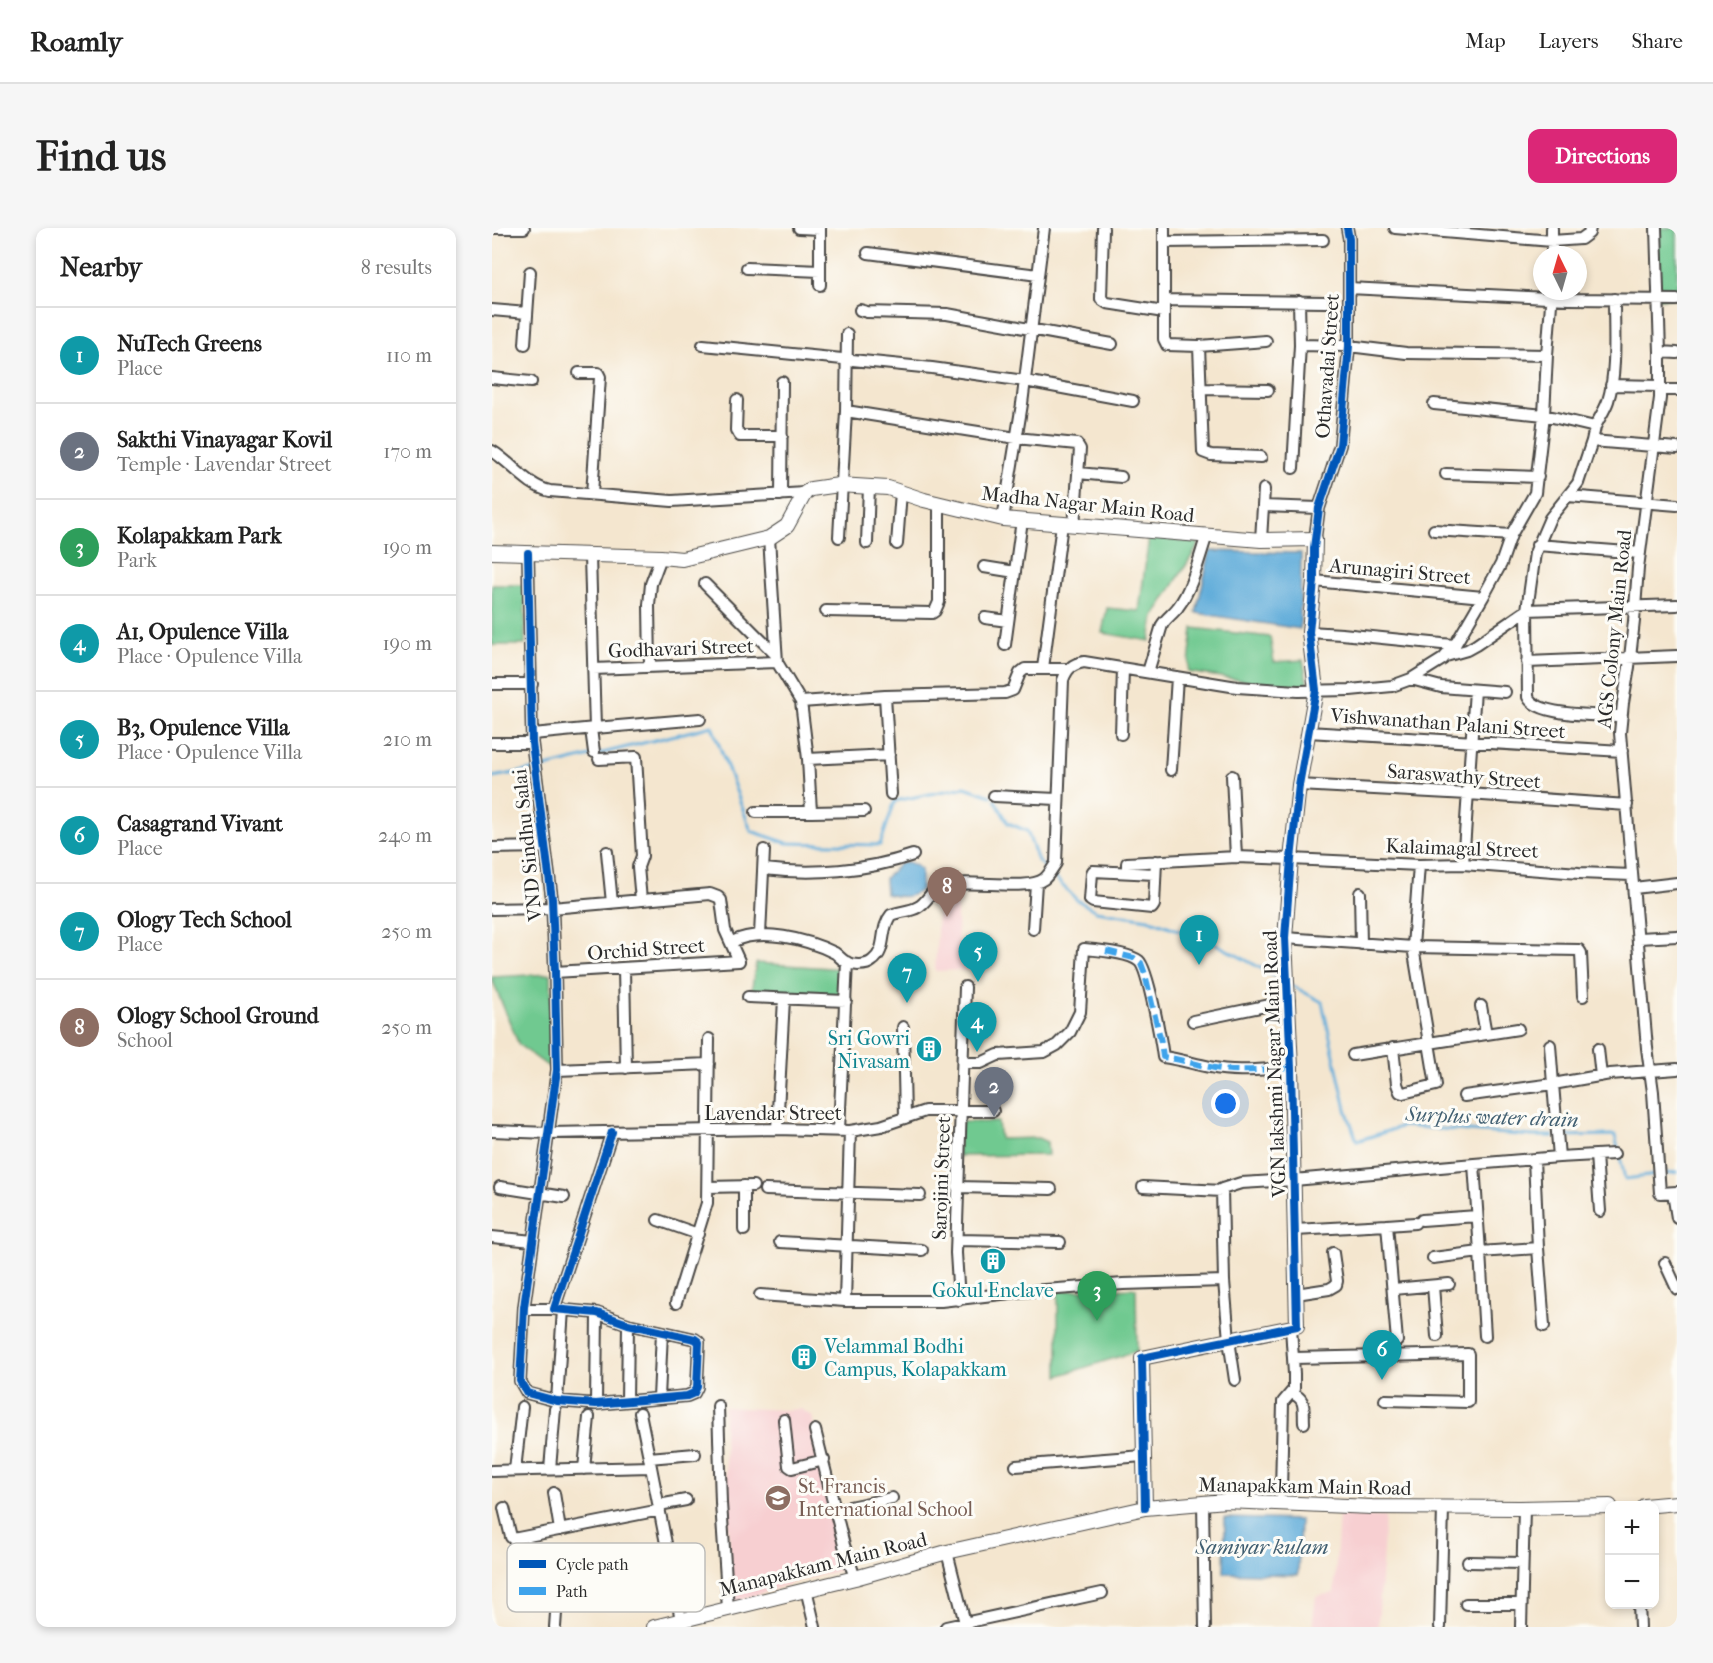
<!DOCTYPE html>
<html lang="en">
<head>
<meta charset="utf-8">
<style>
	:root { --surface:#fff; --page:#f6f6f6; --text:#222; --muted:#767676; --line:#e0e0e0; --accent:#db2777 }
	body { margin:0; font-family:"IM FELL French Canon",serif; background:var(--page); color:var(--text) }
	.controls { position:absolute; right:18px; bottom:18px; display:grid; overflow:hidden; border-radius:12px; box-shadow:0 3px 9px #0003 }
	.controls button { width:54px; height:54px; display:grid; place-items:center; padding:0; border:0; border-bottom:2px solid var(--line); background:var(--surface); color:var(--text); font:30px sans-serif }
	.compass { position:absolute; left:1041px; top:18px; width:54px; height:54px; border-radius:50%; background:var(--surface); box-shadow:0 3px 9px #0003; rotate:355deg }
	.you { position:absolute; left:734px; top:876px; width:21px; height:21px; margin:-15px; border:4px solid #fff; border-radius:50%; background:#1a73e8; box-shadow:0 0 0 9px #1a73e833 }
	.badge { display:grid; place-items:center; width:39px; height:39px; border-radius:50%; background:var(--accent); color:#fff; font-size:20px; font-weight:700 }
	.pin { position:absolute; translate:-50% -50px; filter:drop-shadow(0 2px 3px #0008) }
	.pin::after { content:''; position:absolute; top:32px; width:21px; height:18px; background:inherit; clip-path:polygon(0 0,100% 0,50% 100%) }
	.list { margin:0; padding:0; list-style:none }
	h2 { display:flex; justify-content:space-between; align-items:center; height:78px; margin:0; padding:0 24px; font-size:26px }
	h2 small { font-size:20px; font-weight:400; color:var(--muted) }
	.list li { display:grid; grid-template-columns:39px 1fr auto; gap:18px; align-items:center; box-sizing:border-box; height:96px; padding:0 24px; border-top:2px solid var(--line) }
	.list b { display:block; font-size:22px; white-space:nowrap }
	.list p { margin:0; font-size:20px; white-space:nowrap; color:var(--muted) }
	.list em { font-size:20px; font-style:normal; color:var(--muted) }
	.map { position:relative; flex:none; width:1185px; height:1399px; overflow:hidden; border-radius:12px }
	header { display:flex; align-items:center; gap:36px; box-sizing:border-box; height:84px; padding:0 30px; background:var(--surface); border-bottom:2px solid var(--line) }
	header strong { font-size:28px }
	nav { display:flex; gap:33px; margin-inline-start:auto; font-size:21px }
	.intro { display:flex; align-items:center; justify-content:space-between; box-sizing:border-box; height:144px; padding:0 36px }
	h1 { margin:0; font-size:42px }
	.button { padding:15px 27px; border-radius:12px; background:var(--accent); color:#fff; font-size:21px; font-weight:700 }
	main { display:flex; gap:36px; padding:0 36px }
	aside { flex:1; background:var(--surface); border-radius:12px; box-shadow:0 3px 9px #0003 }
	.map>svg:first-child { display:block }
	.built { fill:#f7cfd1 }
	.green { fill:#70c990; stroke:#4e7a5e; stroke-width:1.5 }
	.water { fill:#62adda; stroke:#466c82; stroke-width:1.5 }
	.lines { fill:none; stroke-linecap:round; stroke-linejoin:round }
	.stream { stroke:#62adda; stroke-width:3 }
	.street-casing { stroke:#494744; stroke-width:14 }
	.secondary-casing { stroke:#494744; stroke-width:16 }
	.street { stroke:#fff; stroke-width:10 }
	.secondary { stroke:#fff; stroke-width:14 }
	.quiet { stroke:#3ea3eb; stroke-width:6; stroke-dasharray:12 6; stroke-linecap:butt }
	.cycleway-casing { stroke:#fdfcf7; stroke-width:11 }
	.cycleway { stroke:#0057b8; stroke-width:8 }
	.labels { text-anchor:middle; stroke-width:6; stroke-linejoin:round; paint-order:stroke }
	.street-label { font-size:20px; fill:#2b2b2b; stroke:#fdfcf7 }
	.culture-label { font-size:20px; fill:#0d838f; stroke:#fdfcf7; text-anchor:end }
	.education-label { font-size:20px; fill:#785e54; stroke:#fdfcf7; text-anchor:start }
	.water-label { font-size:21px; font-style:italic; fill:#415f71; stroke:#fdfcf7 }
	.key { fill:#fdfcf7; stroke:#bebdba; stroke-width:1.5 }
	.key-label { font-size:16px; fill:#2b2b2b }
</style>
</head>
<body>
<header>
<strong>Roamly</strong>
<nav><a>Map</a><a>Layers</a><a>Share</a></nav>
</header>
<div class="intro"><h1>Find us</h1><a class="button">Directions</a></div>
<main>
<aside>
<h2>Nearby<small>8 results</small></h2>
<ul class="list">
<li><span class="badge" style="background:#0f9aa8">1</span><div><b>NuTech Greens</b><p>Place</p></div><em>110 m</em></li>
<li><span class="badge" style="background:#6b7280">2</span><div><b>Sakthi Vinayagar Kovil</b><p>Temple · Lavendar Street</p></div><em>170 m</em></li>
<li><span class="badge" style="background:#2e9e5b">3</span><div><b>Kolapakkam Park</b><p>Park</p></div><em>190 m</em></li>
<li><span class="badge" style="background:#0f9aa8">4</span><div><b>A1, Opulence Villa</b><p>Place · Opulence Villa</p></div><em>190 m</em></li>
<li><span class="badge" style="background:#0f9aa8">5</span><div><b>B3, Opulence Villa</b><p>Place · Opulence Villa</p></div><em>210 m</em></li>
<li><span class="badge" style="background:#0f9aa8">6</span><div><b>Casagrand Vivant</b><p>Place</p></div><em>240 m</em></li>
<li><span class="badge" style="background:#0f9aa8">7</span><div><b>Ology Tech School</b><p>Place</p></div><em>250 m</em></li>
<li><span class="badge" style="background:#8d6e63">8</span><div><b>Ology School Ground</b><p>School</p></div><em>250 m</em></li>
</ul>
</aside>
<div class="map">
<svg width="1185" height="1399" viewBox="0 0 1185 1399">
	<rect width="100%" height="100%" fill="#fdfcf7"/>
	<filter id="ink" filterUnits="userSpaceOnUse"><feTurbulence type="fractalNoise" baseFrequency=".0167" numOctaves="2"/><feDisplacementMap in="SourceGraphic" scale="12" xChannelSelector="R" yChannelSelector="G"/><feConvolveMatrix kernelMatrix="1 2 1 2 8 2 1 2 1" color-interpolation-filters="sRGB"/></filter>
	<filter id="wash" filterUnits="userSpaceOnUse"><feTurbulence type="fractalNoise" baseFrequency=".008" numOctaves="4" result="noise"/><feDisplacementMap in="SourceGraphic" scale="24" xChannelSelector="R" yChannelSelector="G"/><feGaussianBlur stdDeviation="1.35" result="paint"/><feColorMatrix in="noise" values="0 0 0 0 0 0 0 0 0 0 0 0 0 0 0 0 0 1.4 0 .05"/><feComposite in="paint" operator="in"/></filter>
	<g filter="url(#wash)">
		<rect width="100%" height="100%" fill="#f4e6cf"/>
		<path class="built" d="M464,660L466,715H488V720H482L477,742L443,743L447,664Z
			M232,1179L291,1182L309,1181L320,1188L333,1251L357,1340L310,1352L240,1375L232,1207Z
			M847,1287L893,1289L886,1399H820L824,1368L842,1365Z"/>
		<path class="green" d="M1164,0H1185V70L1166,71Z
			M657,309L708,315L662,388L658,413L610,405L615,380L647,383Z
			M0,357H33V417H0Z
			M701,400L778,409L782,434L811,432L816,458L781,457L696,444Z
			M264,735L352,741L349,769L259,765Z
			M59,746L61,842L27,817L0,751V749Z
			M468,894H506L508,911L546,910L555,914L556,927L466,928Z
			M644,1060L645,1123L566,1148V1063Z"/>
		<path class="water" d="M718,323L809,325L808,401L704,385Z
			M416,634L423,637L429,642V662C418,671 407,669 394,666L393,650L409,635Z
			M733,1290L808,1292L806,1347L732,1345Z"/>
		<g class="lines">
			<path class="stream" d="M46,541L220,498L259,603L295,615L388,617L403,573L473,559L499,568
				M0,549L40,542
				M503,572L516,595L535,603L546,633L585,672L604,683L656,691L722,715L791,752
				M799,757L830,774L854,881L865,913L911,898L1041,908H1061
				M1068,908L1123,907L1133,951L1164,947
				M1171,946L1185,944"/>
		</g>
	</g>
	<g filter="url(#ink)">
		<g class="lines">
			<defs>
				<path id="street" d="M0,0H32
					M307,0L328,1
					M611,0L609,71L615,75L672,84
					M672,0V111L675,117L707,118L774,113
					M903,0L1060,13L1089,11L1097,5L1098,0
					M1164,0L1168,124V170L1146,340L1142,393L1137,439L1131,475L1128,505L1155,820L1161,864L1168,965L1185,964
					M672,14L831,12
					M376,25L546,47
					M1060,27V0
					M255,40L328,43V57
					M328,43V0
					M857,60L1077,71L1185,72
					M672,72L834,74
					M0,82L35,85
					M368,82L375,84L455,86L620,116
					M33,116L38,44
					M211,117L440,140L533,153L641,173
					M808,117L857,118L914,125L1055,127
					M707,118L711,224L719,227L769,229
					M1168,124L1185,125
					M87,145H106L108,149L100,266
					M0,150L39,154
					M1119,157L1168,158
					M709,161L776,162
					M1168,162H1185
					M245,172L244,202L248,208H290
					M942,176L1052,187L1103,199L1100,213L1185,220
					M354,183L524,210L585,216L588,221L582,297
					M1103,199C1107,190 1113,182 1116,173C1125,145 1122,102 1122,71
					M1100,213L1086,255L1058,290L1043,325L1035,382L1036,469C1045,489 1109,487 1130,488
					M0,223C20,235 35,258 58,263L180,273L313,265
					M801,240L808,117L807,73
					M586,245L629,249
					M954,246L1046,249
					M289,267L290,154
					M1076,268L1185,277
					M771,278L772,261
					M511,291L530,176L552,0
					M942,302L1019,307
					M347,309L354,183L355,106
					M277,310L285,434L309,474L316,531L319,584L372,583
					M823,311L827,280L848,217L857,118V11L855,0
					M769,312L771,278L827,280
					M375,315L377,258
					M405,316L409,264
					M1045,317L1148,325
					M36,325L40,515L60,671L63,744L65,842L32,1079L28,1153L35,1165L65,1173L104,1176L195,1168L202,1165L205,1159L207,1114L203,1111L136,1096L105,1085L62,1081L120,904
					M492,339L523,344
					M822,353L991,369
					M213,356L284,427
					M334,383L440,385L443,383L447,374V276
					M493,390L516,393
					M817,404L850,406L950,416L963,417
					M513,417L530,292
					M954,428L975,422L984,417L1035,382L1185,377
					M1035,434L1185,428
					M158,438L157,377L159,356L169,329
					M551,440L570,296
					M101,441L285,434
					M656,444L670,397C674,390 681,386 686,379C700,361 707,330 715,307
					M919,451L949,459L1013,464
					M0,456H40
					M393,468L399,566
					M309,474L393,468L513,465L521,462L528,445L533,441H576
					M103,500L208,491
					M99,501L102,524
					M816,504L1130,523
					M41,506L103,500L98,328
					M629,506L631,441
					M0,515H40
					M107,531L144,529L150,628L146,639L149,672
					M316,531L397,527
					M679,542L685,449
					M740,548L744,629
					M807,557L976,566L1135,577
					M502,568L565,571
					M264,584H319
					M0,620L53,619
					M115,624L120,675
					M971,636L983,462
					M272,641C321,647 374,643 421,627
					M635,644V635L744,629L799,631L927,637L971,636L1087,645L1140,647
					M663,646L601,643L600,645L598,672L601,674L660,680L662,677L664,633
					M1142,660L1185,655
					M868,665L869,716
					M0,681L60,680L218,666L226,669L229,672L233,702L247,733L63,744
					M541,701L544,655
					M268,707L272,622
					M793,710L921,719L1087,722L1089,725L1091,768
					M1147,710L1185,708
					M240,714C268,699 315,711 343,725C347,728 350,732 354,734C361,738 374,738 380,733C396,722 387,701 399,687C407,683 418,684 426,679C436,674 438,662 450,658C475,650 535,664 552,651C557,647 560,641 564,635L571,452C575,441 580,436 592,434L745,459L806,463L858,462L900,458L919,451L951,431L963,417L991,369L1009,336L1019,307L1043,265L1052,187L1055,127L1060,63
					M132,741L134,840
					M256,769L354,773
					M989,778L994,806
					M701,793L797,773
					M411,799L413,890
					M901,820L905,856L908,864L911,865L944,857L921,719L927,637
					M1106,821L1109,848
					M861,827L1026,801
					M472,835H489L506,827L552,824L565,817L578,804L588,784L592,721C605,722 637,725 647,733C656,741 669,813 671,829C687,831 702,836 718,839C744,845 772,841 799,840
					M65,842L217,836
					M972,868L1061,856L1058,817
					M285,901L292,771
					M347,902L355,734
					M0,903L57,905L285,901L358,903L389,898L433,883H501
					M358,903L353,1073H449L527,1064L631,1056L732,1053L737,1112L743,1152
					M1104,927L1108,983
					M1067,929L1122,926
					M1042,931L1046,1020L988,1024L982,936L1067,929L1061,856L1118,846L1185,841
					M8,959L72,969
					M216,959L261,958
					M465,959L559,961
					M651,959L730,963
					M273,962L428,967
					M1181,965L1185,990
					M166,992L206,1006
					M930,992L985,988
					M252,1002V958
					M803,1002L895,997
					M0,1009L41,1013
					M465,1012L568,1014
					M288,1014L430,1022
					M1046,1020L1052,1098
					M941,1030L988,1024L993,1108
					M1173,1035L1185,1061
					M732,1053L730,961L749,955L802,952L982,936
					M941,1058L945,1108
					M901,1061L957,1056
					M804,1066L837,1061L844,1057L845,1053L841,1025
					M268,1067L353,1073
					M467,1072L464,1025L473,759
					M184,1075L215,975L217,811
					M32,1081H62
					M905,1113L895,997L923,995
					M802,1130L976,1126V1174L893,1172
					M799,1165C815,1171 811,1180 812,1195
					M167,1170L170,1104
					M65,1173L71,1081
					M135,1173L136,1096
					M104,1176L105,1085
					M226,1178L229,1275L236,1381
					M148,1185L159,1239
					M292,1192L297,1238L300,1240L332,1232
					M323,1202L352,1317L363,1350
					M157,1230L203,1226
					M524,1238L651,1228
					M58,1241L63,1181
					M92,1241L97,1189
					M23,1242L30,1179
					M0,1243L159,1239L189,1392
					M789,1264L791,1174L802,1161V1146L799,1099
					M62,1265L68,1302
					M711,1274L713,1399
					M167,1277L194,1272
					M12,1280L19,1309L21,1311L168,1282
					M343,1282L400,1270
					M455,1324L474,1399
					M976,1334L1030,1335
					M314,1361L323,1399
					M974,1376H1029
					M1147,1376L1148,1399
					M63,1399L66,1357L92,1351L178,1338
					M454,1399L610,1365
					M948,1399L951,1280
					M1029,1399L1032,1280"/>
				<path id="secondary" d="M0,324L169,329L190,331L277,310L295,298L313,265L319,261L347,257L396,260L432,272L511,291L769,312L823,311L822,353L817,404L824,462L807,557L799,631L793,710L799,840L805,1098L650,1130L653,1280
					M1152,1278L1185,1275
					M162,1399L363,1350L455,1324L653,1280L734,1273L880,1279L1028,1280L1118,1278"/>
			</defs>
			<use href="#street" class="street-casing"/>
			<use href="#secondary" class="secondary-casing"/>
			<use href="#street" class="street"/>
			<use href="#secondary" class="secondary"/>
			<path class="quiet" d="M614,723L642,730L649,735L653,746L669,814L671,829C687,831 702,836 718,839C744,845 772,841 799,840"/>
			<defs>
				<path id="cycleway" d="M36,325L40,515L60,671L63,744L65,842L32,1079L28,1153L35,1165L65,1173L104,1176L195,1168L202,1165L205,1159L207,1114L203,1111L136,1096L105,1085L62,1081L120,904
					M653,1280L650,1130L805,1098L799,840L793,710L799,631L807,557L824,462L817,404L822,353V320L827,280L848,217L857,118V11L855,0"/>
			</defs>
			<use href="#cycleway" class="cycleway-casing"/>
			<use href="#cycleway" class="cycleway"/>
		</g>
	</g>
	<defs>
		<symbol id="building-disc" viewBox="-11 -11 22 22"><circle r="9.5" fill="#0f9aa8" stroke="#fdfcf7"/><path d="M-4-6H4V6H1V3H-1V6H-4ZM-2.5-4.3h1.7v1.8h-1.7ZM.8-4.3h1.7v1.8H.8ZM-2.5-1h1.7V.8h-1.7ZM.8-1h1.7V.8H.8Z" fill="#fff"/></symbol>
		<symbol id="school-disc" viewBox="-11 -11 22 22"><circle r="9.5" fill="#8d6e63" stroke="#fdfcf7"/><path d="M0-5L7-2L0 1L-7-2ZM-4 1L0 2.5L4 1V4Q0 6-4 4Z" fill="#fff"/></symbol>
	</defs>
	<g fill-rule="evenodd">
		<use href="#building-disc" x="422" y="806" width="30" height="30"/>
		<use href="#building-disc" x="486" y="1018" width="30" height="30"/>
		<use href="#building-disc" x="297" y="1114" width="30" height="30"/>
		<use href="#school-disc" x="271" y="1255" width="30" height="30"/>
	</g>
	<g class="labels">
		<g class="street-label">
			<text transform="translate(835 138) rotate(-86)" y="7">Othavadai Street</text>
			<text transform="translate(596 276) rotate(6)" y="7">Madha Nagar Main Road</text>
			<text transform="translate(908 343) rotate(5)" y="7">Arunagiri Street</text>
			<text transform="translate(1122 401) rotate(-84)" y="7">AGS Colony Main Road</text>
			<text transform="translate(189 420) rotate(-2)" y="7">Godhavari Street</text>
			<text transform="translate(956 495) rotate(4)" y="7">Vishwanathan Palani Street</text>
			<text transform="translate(972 548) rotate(4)" y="7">Saraswathy Street</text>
			<text transform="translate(35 617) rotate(-96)" y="7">VND Sindhu Salai</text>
			<text transform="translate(970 620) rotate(2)" y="7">Kalaimagal Street</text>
			<text transform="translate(154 721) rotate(-4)" y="7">Orchid Street</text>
			<text transform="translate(782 836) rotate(-92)" y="7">VGN lakshmi Nagar Main Road</text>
			<text x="281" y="892">Lavendar Street</text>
			<text transform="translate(449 950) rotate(-88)" y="7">Sarojini Street</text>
			<text transform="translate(813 1258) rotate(1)" y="7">Manapakkam Main Road</text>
			<text transform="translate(331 1336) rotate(-14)" y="7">Manapakkam Main Road</text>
		</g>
		<g class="culture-label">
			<text x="418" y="817">Sri Gowri<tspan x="418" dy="23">Nivasam</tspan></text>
			<text x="501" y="1069" text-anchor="middle">Gokul Enclave</text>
			<text x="332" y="1125" text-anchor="start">Velammal Bodhi<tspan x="332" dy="23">Campus, Kolapakkam</tspan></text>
		</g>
		<g class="education-label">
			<text x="306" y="1265">St. Francis<tspan x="306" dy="23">International School</tspan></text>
		</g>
		<g class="water-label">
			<text transform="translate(1000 889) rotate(2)" y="7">Surplus water drain</text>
			<text x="770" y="1326">Samiyar kulam</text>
		</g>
	</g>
	<rect x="15" y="1315" width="198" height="69" rx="9" class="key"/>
	<rect x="27" y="1332" width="27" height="8" fill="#0057b8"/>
	<rect x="27" y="1359" width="27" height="8" fill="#3ea3eb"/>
	<g class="key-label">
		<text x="64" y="1342">Cycle path</text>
		<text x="64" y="1369">Path</text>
	</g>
</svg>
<div class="controls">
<button>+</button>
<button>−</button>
</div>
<svg class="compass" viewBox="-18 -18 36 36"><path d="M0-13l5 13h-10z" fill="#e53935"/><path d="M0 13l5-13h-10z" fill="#767676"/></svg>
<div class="you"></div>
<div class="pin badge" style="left:707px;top:737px;background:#0f9aa8">1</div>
<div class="pin badge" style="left:502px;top:889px;background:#6b7280">2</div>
<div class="pin badge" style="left:605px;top:1093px;background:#2e9e5b">3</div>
<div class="pin badge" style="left:485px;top:824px;background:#0f9aa8">4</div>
<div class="pin badge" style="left:486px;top:754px;background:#0f9aa8">5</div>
<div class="pin badge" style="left:890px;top:1152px;background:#0f9aa8">6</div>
<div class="pin badge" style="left:415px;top:775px;background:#0f9aa8">7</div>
<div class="pin badge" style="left:455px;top:689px;background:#8d6e63">8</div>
</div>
</main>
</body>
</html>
